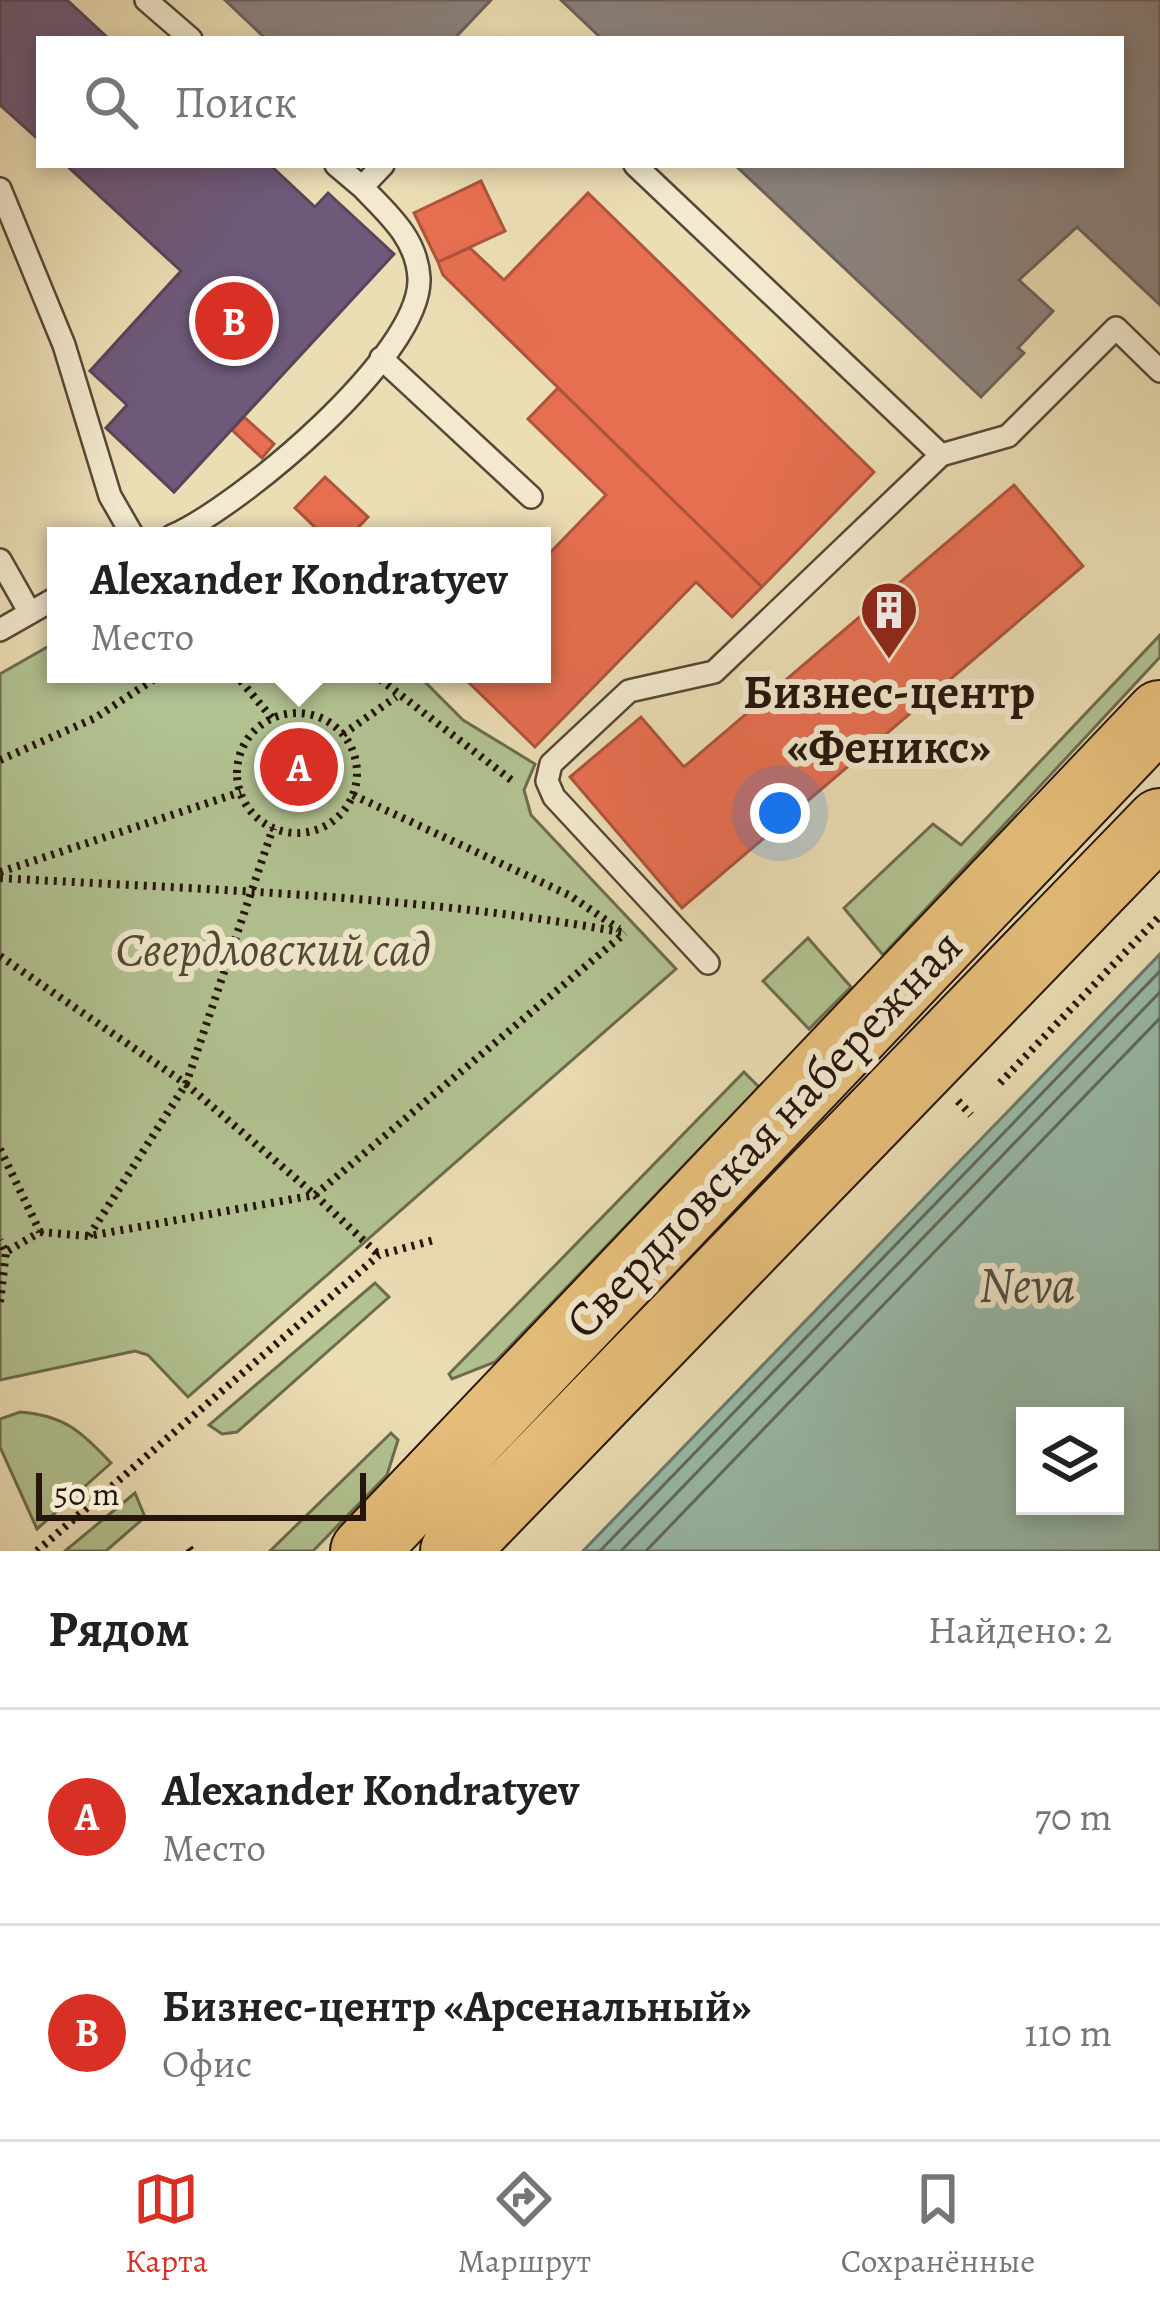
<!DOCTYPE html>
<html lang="ru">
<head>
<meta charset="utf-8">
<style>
	:root { --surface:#fff; --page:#f6f6f6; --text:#222; --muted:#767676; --line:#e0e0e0; --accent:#d93025 }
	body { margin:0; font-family:Alegreya,serif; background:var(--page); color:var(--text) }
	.controls { position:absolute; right:36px; bottom:36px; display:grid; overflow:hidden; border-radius:0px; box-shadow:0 6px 18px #0003 }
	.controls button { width:108px; height:108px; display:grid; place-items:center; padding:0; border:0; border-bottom:3px solid var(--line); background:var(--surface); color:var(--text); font:60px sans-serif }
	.scale { position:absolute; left:36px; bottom:30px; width:330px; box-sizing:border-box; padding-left:12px; border:6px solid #26150c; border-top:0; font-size:33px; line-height:42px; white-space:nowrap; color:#26150c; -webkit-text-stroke:9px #f2e9ce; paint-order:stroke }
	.you { position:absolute; left:780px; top:813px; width:42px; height:42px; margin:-30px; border:9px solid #fff; border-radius:50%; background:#1a73e8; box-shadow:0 0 0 18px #1a73e833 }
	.badge { display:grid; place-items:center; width:78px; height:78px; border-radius:50%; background:var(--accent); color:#fff; font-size:39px; font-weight:700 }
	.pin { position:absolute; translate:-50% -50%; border:6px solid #fff; box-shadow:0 3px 12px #0006 }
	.popup { position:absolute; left:47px; top:527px; width:504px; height:156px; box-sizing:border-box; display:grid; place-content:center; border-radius:0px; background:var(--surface); filter:drop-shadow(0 3px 9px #0005); font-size:39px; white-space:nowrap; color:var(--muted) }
	.popup b { font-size:45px; color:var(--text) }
	.popup::after { content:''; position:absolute; left:50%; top:100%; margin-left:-24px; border:24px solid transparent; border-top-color:var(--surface) }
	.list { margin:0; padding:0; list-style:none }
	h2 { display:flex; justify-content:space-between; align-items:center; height:156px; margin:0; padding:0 48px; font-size:51px }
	h2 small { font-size:39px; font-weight:400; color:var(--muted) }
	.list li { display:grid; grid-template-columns:78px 1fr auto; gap:36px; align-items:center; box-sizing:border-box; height:216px; padding:0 48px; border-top:3px solid var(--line) }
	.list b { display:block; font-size:45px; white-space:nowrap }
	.list p { margin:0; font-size:39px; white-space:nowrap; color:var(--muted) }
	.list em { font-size:39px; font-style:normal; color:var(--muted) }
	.icon { flex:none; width:66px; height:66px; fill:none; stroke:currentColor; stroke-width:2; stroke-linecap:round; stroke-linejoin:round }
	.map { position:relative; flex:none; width:1160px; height:1551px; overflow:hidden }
	.search { position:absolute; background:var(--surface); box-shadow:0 6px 18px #0003; left:36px; right:36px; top:36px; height:132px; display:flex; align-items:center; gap:30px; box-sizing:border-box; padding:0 42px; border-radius:0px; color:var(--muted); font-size:45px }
	.sheet { height:588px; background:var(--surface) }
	nav { display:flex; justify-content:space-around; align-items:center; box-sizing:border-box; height:168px; border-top:3px solid var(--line); background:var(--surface); font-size:33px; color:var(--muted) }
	nav a { display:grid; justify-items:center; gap:6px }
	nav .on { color:var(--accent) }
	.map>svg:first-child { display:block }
	.green { fill:#b2c291; stroke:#6c6c4e; stroke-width:3 }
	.water { fill:#98bcab; stroke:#6a796b; stroke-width:3; fill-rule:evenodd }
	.shops { fill:#e76f51; stroke:#ad543c; stroke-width:3 }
	.offices { fill:#6d597a; stroke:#584559; stroke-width:3 }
	.industry { fill:#8a817c; stroke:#6c615a; stroke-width:3 }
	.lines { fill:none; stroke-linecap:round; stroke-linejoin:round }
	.shore { stroke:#5f685c; stroke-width:3 }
	.lane-casing { stroke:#574736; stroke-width:26 }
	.primary-casing { stroke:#26150c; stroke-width:70 }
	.path { stroke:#26150c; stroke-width:8; stroke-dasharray:3 6; stroke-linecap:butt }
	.lane { stroke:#f2e9ce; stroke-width:21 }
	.primary { stroke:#e6be7a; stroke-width:66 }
	.labels { text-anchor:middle; stroke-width:12; stroke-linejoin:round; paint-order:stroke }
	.poi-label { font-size:48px; font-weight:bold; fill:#26150c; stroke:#f2e9ce }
	.park-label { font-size:48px; font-style:italic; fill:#504934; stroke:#f2e9ce }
	.street-label { font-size:48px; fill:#26150c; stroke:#f2e9ce }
	.water-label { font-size:51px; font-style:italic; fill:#4e4f44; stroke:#f2e9ce }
</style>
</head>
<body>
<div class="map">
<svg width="1160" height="1551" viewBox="0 0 1160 1551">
	<rect width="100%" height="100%" fill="#ebddb4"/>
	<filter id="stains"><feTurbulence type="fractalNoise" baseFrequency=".00167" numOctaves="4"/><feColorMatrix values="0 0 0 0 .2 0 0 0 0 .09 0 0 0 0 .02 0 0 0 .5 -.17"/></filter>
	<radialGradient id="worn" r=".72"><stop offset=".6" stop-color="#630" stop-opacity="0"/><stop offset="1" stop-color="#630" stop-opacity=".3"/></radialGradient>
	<path class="green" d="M1160,635V657L883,955L844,908L933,824L961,845Z
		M56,642V674H417L463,720L535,764L524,790L531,815L676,969L188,1397L148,1355L135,1351L0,1380V674Z
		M808,938L851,987L809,1029L763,981Z
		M744,1072L759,1087L495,1362L452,1379L449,1374Z
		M375,1283L389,1297L237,1432L222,1434L209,1425Z
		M20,1412C64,1415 82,1432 111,1463L37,1529L0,1447V1419Z
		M391,1433L398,1440L387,1475L313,1551H270Z
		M135,1493L145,1517L106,1551H65Z"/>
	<path class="water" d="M1160,954V1551H583ZM1025,1416H1115V1506H1025Z"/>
	<path class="shops" d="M481,181L505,231L438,262L414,213Z
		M588,193L874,472L762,587L443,275L438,262L470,248L504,280Z
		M558,388L762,587L732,617L696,582L535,747L460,674H542V561L606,495L528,419Z
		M244,417L274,444L262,458L232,430Z
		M325,477L368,517L350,536H324L295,508Z
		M1014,485L1083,566L682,908L570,777L641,717L684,767Z"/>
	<path class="offices" d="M0,0H67L109,39H39V140L0,105Z
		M66,165H270L315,207L328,193L394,254L174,492L106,428L127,405L90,371L181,271Z"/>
	<path class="industry" d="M225,0H491L454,39H266Z
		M561,0H1160V305L1077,227L1019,280L1053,311L1018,348L1024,353L981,397L735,165H1121V39H602Z"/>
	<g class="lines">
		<path class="shore" d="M600,1551L1160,971
			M621,1551L1160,992
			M646,1551L1160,1018"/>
		<defs>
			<path id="lane" d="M146,0L191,39
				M336,165L362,187L383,165
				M635,165L941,455
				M0,189L64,345L110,496L133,536
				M381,358L531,497
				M172,536C239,507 422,355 419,278C417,238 387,213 362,187
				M0,560L30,613
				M0,630L56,598
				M708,963L554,797L547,781L551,764L629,691L714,672L941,455L1008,436L1116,328L1160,371"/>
			<path id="primary" d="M364,1551L1160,714
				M454,1551L1160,822"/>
		</defs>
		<use href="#lane" class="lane-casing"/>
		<use href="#primary" class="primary-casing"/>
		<path class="path" d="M235,674L272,718
			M373,674L514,782
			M237 773a60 60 0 1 1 120 0a60 60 0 1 1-120 0Z
			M343,734L396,697
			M0,760L95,718L162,674
			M353,795L569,895L619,929
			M0,872L241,792
			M0,878C208,890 421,895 626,933
			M0,956L186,1084L273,828
			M1000,1083L1160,916
			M958,1101L971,1115
			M0,1149L40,1232L6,1252L0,1240
			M40,1232L89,1236L315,1195L379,1255
			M89,1236L186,1084L315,1195L625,933
			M0,1302L6,1252
			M189,1548L191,1551
			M37,1551L379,1255L434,1240"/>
		<use href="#lane" class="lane"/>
		<use href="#primary" class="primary"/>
	</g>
	<defs>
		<symbol id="building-pin" viewBox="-11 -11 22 30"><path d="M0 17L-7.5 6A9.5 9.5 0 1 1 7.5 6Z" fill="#8f2418" stroke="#f2e9ce"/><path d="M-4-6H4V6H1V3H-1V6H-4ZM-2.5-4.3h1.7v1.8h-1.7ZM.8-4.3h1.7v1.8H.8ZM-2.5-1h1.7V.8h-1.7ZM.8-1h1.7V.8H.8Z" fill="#fff"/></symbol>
	</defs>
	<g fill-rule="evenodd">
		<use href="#building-pin" x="856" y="577" width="66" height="90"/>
	</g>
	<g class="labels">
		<g class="poi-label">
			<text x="889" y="708">Бизнес-центр<tspan x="889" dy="55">«Феникс»</tspan></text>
		</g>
		<g class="park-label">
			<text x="273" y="965">Свердловский сад</text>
		</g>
		<g class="street-label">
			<text transform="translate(763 1133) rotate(-46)" y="17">Свердловская набережная</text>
		</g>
		<g class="water-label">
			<text x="1027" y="1302">Neva</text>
		</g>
	</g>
	<rect width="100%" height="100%" filter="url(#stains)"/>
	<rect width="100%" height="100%" fill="url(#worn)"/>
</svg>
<div class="controls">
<button><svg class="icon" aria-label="layers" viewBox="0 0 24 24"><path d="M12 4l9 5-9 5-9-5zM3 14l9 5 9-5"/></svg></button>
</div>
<div class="scale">50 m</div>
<div class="you"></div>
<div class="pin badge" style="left:299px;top:767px">A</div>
<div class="popup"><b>Alexander Kondratyev</b>Место</div>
<div class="pin badge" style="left:234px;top:321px">B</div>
<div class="search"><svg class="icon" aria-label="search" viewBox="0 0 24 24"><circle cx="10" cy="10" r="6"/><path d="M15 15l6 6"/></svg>Поиск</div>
</div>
<section class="sheet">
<h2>Рядом<small>Найдено: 2</small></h2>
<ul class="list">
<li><span class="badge">A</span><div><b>Alexander Kondratyev</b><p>Место</p></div><em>70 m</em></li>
<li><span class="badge">B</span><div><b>Бизнес-центр «Арсенальный»</b><p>Офис</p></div><em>110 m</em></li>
</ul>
</section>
<nav>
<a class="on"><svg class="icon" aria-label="map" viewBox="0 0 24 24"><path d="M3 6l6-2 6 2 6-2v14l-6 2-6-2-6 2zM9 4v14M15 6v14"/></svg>Карта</a>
<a><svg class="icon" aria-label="directions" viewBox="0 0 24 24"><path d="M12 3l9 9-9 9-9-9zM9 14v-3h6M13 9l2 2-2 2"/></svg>Маршрут</a>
<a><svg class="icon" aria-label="saved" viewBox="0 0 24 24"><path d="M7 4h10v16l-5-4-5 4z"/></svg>Сохранённые</a>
</nav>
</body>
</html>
